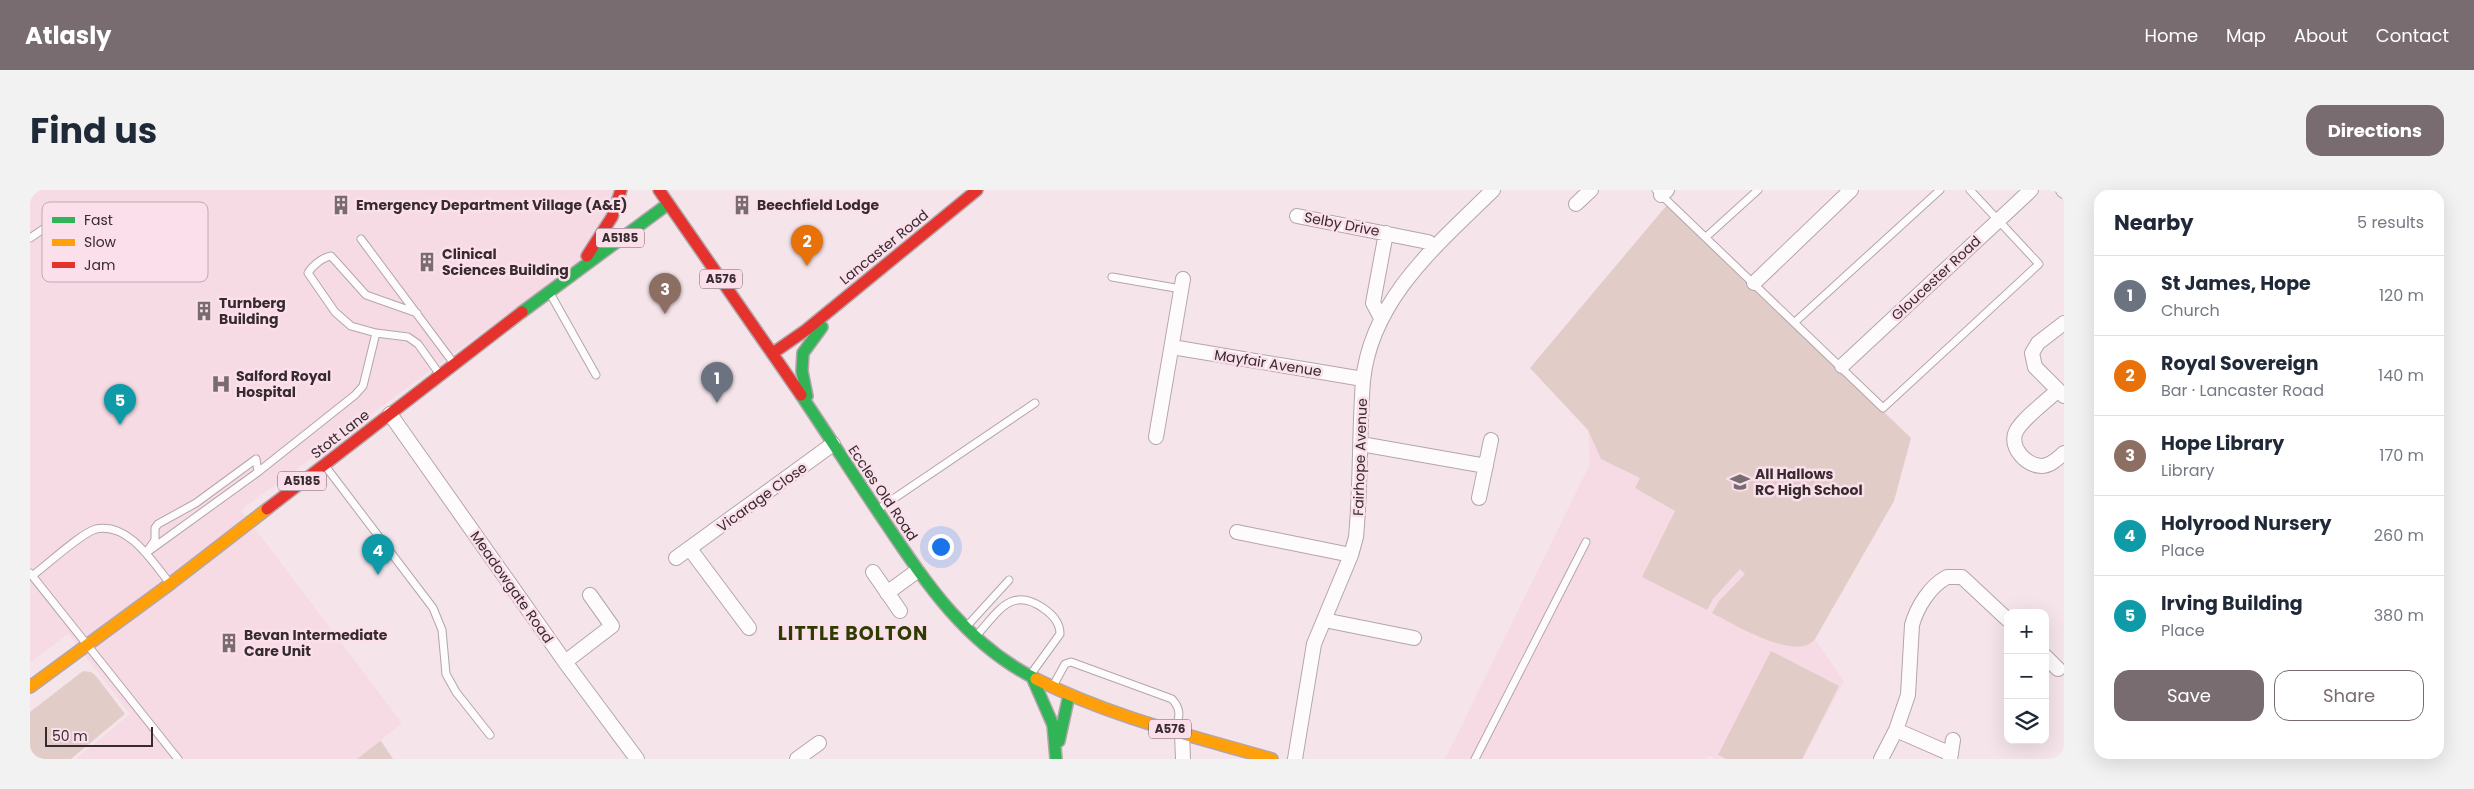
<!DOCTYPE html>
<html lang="en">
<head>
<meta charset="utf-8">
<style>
	:root { --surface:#fff; --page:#f2f2f3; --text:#1f2937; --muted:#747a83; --line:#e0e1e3; --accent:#796c71 }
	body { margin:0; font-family:Poppins,sans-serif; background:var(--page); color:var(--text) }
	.controls { position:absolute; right:15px; bottom:15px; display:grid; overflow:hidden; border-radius:10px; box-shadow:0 5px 20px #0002 }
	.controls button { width:45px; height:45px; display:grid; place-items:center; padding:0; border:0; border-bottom:1px solid var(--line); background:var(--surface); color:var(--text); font:25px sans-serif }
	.scale { position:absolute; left:15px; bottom:12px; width:108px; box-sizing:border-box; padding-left:5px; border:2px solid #362b2f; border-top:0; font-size:14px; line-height:18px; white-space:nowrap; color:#362b2f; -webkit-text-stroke:4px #fbdfea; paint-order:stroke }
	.you { position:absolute; left:910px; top:356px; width:18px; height:18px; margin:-12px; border:4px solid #fff; border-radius:50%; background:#1a73e8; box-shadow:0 0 0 8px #1a73e833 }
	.badge { display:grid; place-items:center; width:32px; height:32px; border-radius:50%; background:var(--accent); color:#fff; font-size:16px; font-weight:700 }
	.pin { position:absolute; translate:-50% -41px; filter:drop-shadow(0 1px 2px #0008) }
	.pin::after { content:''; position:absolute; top:26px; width:18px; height:15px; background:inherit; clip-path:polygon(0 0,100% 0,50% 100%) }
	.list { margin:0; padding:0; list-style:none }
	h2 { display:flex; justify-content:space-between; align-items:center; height:65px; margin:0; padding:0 20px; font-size:21px }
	h2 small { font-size:16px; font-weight:400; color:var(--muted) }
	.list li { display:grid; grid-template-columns:32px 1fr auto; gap:15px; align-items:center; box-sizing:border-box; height:80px; padding:0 20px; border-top:1px solid var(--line) }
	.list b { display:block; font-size:19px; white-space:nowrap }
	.list p { margin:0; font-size:16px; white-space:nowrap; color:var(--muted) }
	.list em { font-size:16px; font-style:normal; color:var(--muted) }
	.actions { display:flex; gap:10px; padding:15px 20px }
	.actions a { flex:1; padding:11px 0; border:1px solid var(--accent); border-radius:15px; text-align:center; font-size:18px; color:var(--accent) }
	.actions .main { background:var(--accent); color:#fff }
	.icon { flex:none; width:28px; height:28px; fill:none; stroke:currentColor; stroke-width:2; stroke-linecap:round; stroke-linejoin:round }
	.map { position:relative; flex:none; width:2034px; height:569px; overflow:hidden; border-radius:15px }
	header { display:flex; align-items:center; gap:30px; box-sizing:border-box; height:70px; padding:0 25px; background:var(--accent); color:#fff }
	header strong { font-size:24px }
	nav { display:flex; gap:28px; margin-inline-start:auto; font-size:18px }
	.intro { display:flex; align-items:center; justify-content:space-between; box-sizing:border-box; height:120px; padding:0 30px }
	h1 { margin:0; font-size:35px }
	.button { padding:12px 22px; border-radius:15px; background:var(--accent); color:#fff; font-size:18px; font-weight:700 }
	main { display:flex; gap:30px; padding:0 30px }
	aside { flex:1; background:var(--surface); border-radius:15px; box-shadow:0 5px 20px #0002 }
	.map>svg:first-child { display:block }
	.built { fill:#f6dbe5 }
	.green { fill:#e2ccc8 }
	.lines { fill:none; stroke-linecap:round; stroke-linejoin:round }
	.lane-casing { stroke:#b2a6ab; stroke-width:9 }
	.street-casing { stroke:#b2a6ab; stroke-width:16 }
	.fast-casing { stroke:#b2a6ab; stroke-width:14 }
	.slow-casing { stroke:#b2a6ab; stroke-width:14 }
	.jam-casing { stroke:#b2a6ab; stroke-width:14 }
	.lane { stroke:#fefbfc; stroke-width:7 }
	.street { stroke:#fefbfc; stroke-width:14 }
	.fast { stroke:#30b455; stroke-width:11 }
	.slow { stroke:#ff9f0a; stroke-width:11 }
	.jam { stroke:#e5322d; stroke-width:11 }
	.labels { text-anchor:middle; stroke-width:5; stroke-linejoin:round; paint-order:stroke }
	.shield { fill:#fbdfea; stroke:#716167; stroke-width:1 }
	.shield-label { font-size:12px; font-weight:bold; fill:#362b2f }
	.poi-label { font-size:14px; font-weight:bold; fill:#362b2f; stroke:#fbdfea; text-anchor:start }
	.street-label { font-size:14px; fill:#362b2f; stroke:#fbdfea }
	.district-label { font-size:19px; font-weight:bold; letter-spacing:1px; fill:#2e3c02; stroke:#fbdfea }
	.key { fill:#fbdfea; stroke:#c0a9b2; stroke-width:1 }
	.key-label { font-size:14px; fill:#362b2f }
</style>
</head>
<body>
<header>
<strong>Atlasly</strong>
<nav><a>Home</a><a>Map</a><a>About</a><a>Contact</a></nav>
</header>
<div class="intro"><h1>Find us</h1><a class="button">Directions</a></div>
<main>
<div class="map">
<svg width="2034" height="569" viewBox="0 0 2034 569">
	<rect width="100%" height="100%" fill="#f5e5eb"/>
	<path class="built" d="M0,0H589L554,68L211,320L372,533L327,569H46L100,524L38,444L0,473Z
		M1637,15L1881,248L1864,311L1785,449L1814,491L1773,569H1686L1679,566L1676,569H1415L1560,274L1558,240L1500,178Z"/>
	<path class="green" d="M1637,15L1881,248L1864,311L1785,449C1767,473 1704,434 1682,423L1689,411L1715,384L1710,379L1683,409L1677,420L1612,387L1645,321L1605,298L1610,288L1571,269L1558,240L1500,178Z
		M1741,461L1809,496L1772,569H1696L1688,565Z
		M53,481L61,482L66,486L95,524L41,569H0V522Z
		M351,551L363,569H327L350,551Z"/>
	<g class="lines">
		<defs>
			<path id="lane" d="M1626,0L1853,218L2009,74L1940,0
				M1676,47L1728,0
				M0,48L21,34L36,51
				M331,49L422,171
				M1082,87L1151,99
				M521,105L566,185
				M387,123L336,105L301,66C293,67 282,76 278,83L305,122L321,136L346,143L378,147L388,154L408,182
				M1765,132L1910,0
				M226,269L228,282L116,363L125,350V338L128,334L166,313Z
				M296,277L403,418L412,440L416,484L426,502L460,545
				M228,282L325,205L333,196L346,143
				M850,318L1005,213
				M0,383L148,569
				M3,385C17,375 51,343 66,339C98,332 122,371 138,391
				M937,436L979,390
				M947,445C968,422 981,396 1013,418C1022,424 1030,433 1030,444L1001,484
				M1023,496L1035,474L1041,472L1142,509C1152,520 1149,527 1146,540
				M1445,569L1556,352"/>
			<path id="street" d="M2033,0L2034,1
				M1631,5L1637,0
				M1546,14L1561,0
				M1267,26L1398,52L1405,57
				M1724,93L1821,0
				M1351,128L1343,113L1356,43
				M1142,157L1333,189
				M1812,176L2001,0
				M2028,200C2018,210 1989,231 1985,244C1981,259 1996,275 2011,276C2021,276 2028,268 2034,263
				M2034,206L2005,177L2002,163L2008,153L2034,133
				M360,224L535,472L607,569
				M1126,247L1153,89
				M1331,254L1456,276
				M1449,308L1461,250
				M1207,342L1321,365
				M660,359L719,438
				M646,368L803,254
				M843,382L870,421
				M857,403L887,381
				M1294,430L1384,448
				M2015,466L2028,479
				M535,472L582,436L560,405
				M1866,540L1921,564
				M1152,543L1153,569
				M767,569L789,553
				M1265,569L1284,454L1321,365L1326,347C1331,295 1329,243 1333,191C1341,109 1408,54 1463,0
				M1851,569L1866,540L1878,505L1882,435C1887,417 1900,396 1917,387H1932L1978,430
				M1920,569L1923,550"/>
			<path id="fast" d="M492,122L638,14
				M771,205C798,245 824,286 851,326C894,390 935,454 1006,489
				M777,206L772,181L773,163L792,137
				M1002,487L1023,535L1026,569
				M1029,551L1039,505"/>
			<path id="slow" d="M1006,489C1081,527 1162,546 1242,569
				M0,497L140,394L237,319"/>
			<path id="jam" d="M629,0L771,205
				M557,66L582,27L591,0
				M743,163L776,140L947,0
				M237,319L492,122"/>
		</defs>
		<use href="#lane" class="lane-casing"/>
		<use href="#street" class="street-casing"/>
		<use href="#fast" class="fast-casing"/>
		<use href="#slow" class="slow-casing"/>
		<use href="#jam" class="jam-casing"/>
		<use href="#lane" class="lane"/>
		<use href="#street" class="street"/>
		<use href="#fast" class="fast"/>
		<use href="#slow" class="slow"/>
		<use href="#jam" class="jam"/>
	</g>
	<defs>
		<symbol id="building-bare" viewBox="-9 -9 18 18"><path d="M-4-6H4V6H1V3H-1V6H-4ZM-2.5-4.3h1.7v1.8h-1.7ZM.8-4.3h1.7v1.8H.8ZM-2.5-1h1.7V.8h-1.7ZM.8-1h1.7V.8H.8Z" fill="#796c71" stroke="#fbdfea" stroke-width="2.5" paint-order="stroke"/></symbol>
		<symbol id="hospital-bare" viewBox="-9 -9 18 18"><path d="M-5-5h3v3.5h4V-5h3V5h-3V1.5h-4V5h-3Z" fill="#796c71" stroke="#fbdfea" stroke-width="2.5" paint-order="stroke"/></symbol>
		<symbol id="school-bare" viewBox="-9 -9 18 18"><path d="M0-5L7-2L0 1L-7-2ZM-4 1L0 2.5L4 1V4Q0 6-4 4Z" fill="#796c71" stroke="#fbdfea" stroke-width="2.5" paint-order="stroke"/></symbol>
	</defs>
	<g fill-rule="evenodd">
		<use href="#building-bare" x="297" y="1" width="28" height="28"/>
		<use href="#building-bare" x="698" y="1" width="28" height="28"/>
		<use href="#building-bare" x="383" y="58" width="28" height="28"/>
		<use href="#building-bare" x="160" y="107" width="28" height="28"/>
		<use href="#hospital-bare" x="177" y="180" width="28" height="28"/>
		<use href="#school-bare" x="1696" y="278" width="28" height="28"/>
		<use href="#building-bare" x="185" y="439" width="28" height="28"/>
	</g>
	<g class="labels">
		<g class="shield">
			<rect x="566" y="38.5" width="48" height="19" rx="4"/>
			<rect x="670" y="79.5" width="42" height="19" rx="4"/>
			<rect x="248" y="281.5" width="48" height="19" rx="4"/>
			<rect x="1119" y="529.5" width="42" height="19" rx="4"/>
		</g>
		<g class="shield-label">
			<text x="590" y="52">A5185</text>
			<text x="691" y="93">A576</text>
			<text x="272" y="295">A5185</text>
			<text x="1140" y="543">A576</text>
		</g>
		<g class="poi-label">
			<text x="326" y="20">Emergency Department Village (A&amp;E)</text>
			<text x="727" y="20">Beechfield Lodge</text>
			<text x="412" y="69">Clinical<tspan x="412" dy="16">Sciences Building</tspan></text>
			<text x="189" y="118">Turnberg<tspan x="189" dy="16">Building</tspan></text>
			<text x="206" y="191">Salford Royal<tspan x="206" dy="16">Hospital</tspan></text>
			<text x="1725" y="289">All Hallows<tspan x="1725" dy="16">RC High School</tspan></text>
			<text x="214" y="450">Bevan Intermediate<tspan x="214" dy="16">Care Unit</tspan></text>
		</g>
		<g class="street-label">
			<text transform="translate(1312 34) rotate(11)" y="5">Selby Drive</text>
			<text transform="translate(854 57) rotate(-39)" y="5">Lancaster Road</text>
			<text transform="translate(1906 88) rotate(-43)" y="5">Gloucester Road</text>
			<text transform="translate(1238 173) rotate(9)" y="5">Mayfair Avenue</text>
			<text transform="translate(310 244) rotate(-38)" y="5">Stott Lane</text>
			<text transform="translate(1330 267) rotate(-88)" y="5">Fairhope Avenue</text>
			<text transform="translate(853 303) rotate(56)" y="5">Eccles Old Road</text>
			<text transform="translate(732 307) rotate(-36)" y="5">Vicarage Close</text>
			<text transform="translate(482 397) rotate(55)" y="5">Meadowgate Road</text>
		</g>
		<g class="district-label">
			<text x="823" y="450">LITTLE BOLTON</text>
		</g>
	</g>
	<rect x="12" y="12" width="166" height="80" rx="8" class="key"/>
	<rect x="22" y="27" width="23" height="6" fill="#30b455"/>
	<rect x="22" y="49" width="23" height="7" fill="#ff9f0a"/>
	<rect x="22" y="72" width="23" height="6" fill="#e5322d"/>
	<g class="key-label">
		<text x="54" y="35">Fast</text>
		<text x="54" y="57">Slow</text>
		<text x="54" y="80">Jam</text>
	</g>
</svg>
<div class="controls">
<button>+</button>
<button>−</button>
<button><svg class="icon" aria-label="layers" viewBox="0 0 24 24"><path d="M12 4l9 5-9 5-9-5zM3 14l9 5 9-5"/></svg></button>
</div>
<div class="scale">50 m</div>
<div class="you"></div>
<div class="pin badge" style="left:687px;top:213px;background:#6b7280">1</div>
<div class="pin badge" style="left:777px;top:76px;background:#e8710a">2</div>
<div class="pin badge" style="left:635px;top:124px;background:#8d6e63">3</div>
<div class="pin badge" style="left:348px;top:385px;background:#0f9aa8">4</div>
<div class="pin badge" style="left:90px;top:235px;background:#0f9aa8">5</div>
</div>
<aside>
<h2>Nearby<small>5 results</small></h2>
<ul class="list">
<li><span class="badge" style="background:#6b7280">1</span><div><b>St James, Hope</b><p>Church</p></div><em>120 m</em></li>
<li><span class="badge" style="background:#e8710a">2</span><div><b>Royal Sovereign</b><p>Bar · Lancaster Road</p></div><em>140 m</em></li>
<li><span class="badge" style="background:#8d6e63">3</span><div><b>Hope Library</b><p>Library</p></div><em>170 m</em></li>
<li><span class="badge" style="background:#0f9aa8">4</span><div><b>Holyrood Nursery</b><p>Place</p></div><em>260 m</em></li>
<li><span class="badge" style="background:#0f9aa8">5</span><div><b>Irving Building</b><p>Place</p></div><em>380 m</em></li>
</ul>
<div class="actions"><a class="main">Save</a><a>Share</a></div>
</aside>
</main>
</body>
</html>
